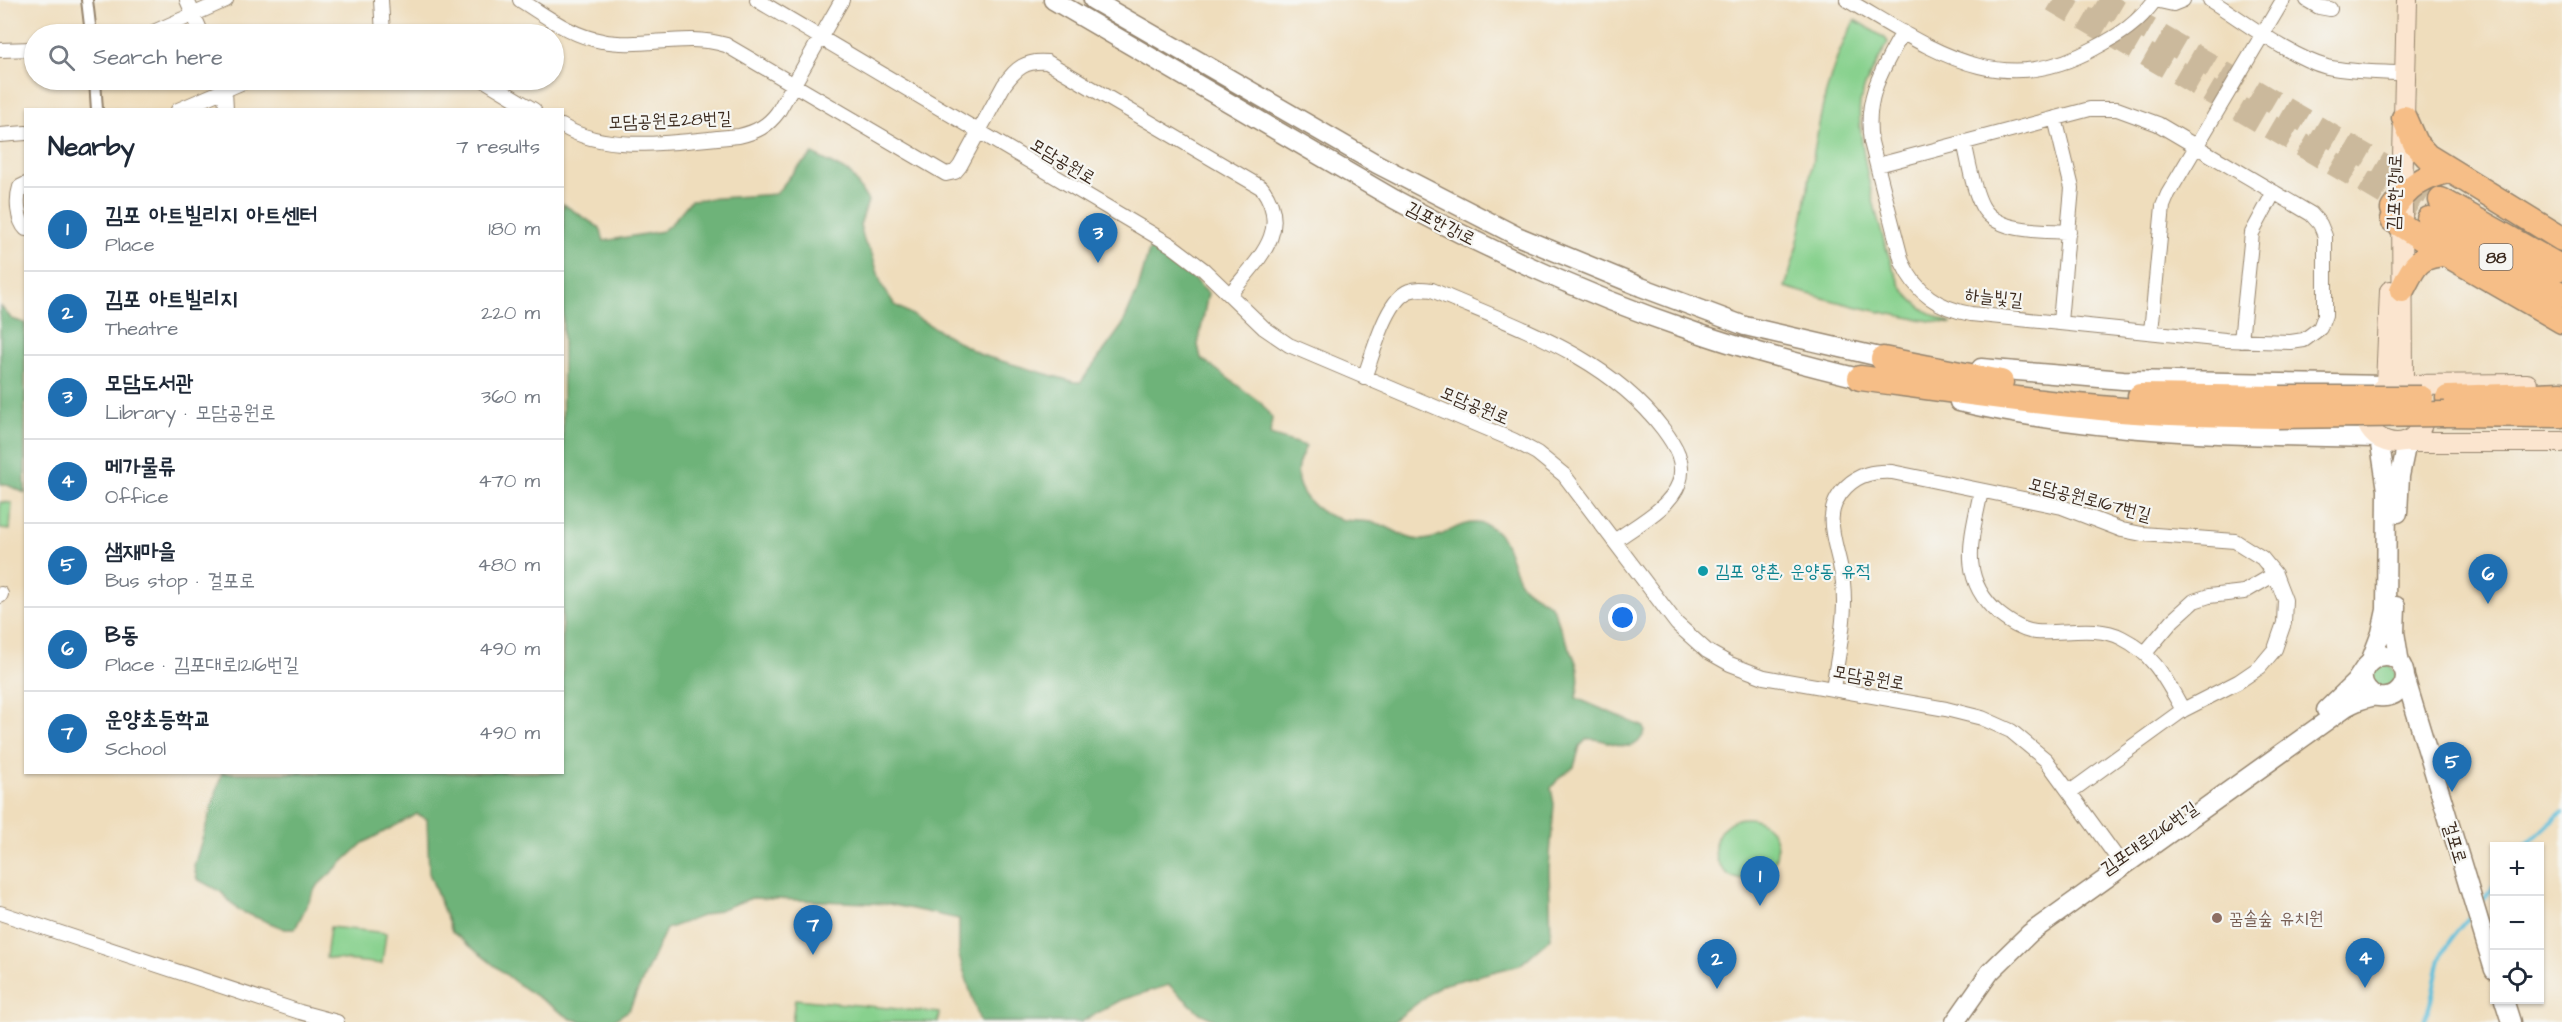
<!DOCTYPE html>
<html lang="en">
<head>
<meta charset="utf-8">
<style>
	:root { --surface:#fff; --page:#f2f2f3; --text:#1f2937; --muted:#747a83; --line:#e0e1e3; --accent:#1f6fb2 }
	body { margin:0; font-family:"Architects Daughter","Poor Story",sans-serif; background:var(--page); color:var(--text) }
	.controls { position:absolute; right:18px; bottom:18px; display:grid; overflow:hidden; border-radius:0px; box-shadow:0 2px 4px #0004 }
	.controls button { width:54px; height:54px; display:grid; place-items:center; padding:0; border:0; border-bottom:2px solid var(--line); background:var(--surface); color:var(--text); font:30px sans-serif }
	.you { position:absolute; left:1623px; top:618px; width:21px; height:21px; margin:-15px; border:4px solid #fff; border-radius:50%; background:#1a73e8; box-shadow:0 0 0 9px #1a73e833 }
	.badge { display:grid; place-items:center; width:39px; height:39px; border-radius:50%; background:var(--accent); color:#fff; font-size:20px; font-weight:700 }
	.pin { position:absolute; translate:-50% -50px; filter:drop-shadow(0 2px 3px #0008) }
	.pin::after { content:''; position:absolute; top:32px; width:21px; height:18px; background:inherit; clip-path:polygon(0 0,100% 0,50% 100%) }
	.list { margin:0; padding:0; list-style:none }
	h2 { display:flex; justify-content:space-between; align-items:center; height:78px; margin:0; padding:0 24px; font-size:26px }
	h2 small { font-size:20px; font-weight:400; color:var(--muted) }
	.list li { display:grid; grid-template-columns:39px 1fr auto; gap:18px; align-items:center; box-sizing:border-box; height:84px; padding:0 24px; border-top:2px solid var(--line) }
	.list b { display:block; font-size:22px; white-space:nowrap }
	.list p { margin:0; font-size:20px; white-space:nowrap; color:var(--muted) }
	.list em { font-size:20px; font-style:normal; color:var(--muted) }
	.icon { flex:none; width:33px; height:33px; fill:none; stroke:currentColor; stroke-width:2; stroke-linecap:round; stroke-linejoin:round }
	.map { position:relative; flex:none; width:2562px; height:1022px; overflow:hidden }
	.search { position:absolute; background:var(--surface); box-shadow:0 2px 4px #0004; left:24px; top:24px; width:540px; height:66px; display:flex; align-items:center; gap:15px; box-sizing:border-box; padding:0 21px; border-radius:33px; color:var(--muted); font-size:22px }
	.panel { position:absolute; background:var(--surface); box-shadow:0 2px 4px #0004; left:24px; top:108px; width:540px; height:666px; border-radius:0px }
	.map>svg:first-child { display:block }
	.green { fill:#88d18e; stroke:#627e56; stroke-width:1.5 }
	.forest { fill:#6eb379; stroke:#546e4c; stroke-width:1.5 }
	.lines { fill:none; stroke-linecap:round; stroke-linejoin:round }
	.stream { stroke:#5dbfdb; stroke-width:4 }
	.trunk-tunnel { stroke:#cbb99c; stroke-width:24; stroke-dasharray:24 12; stroke-linecap:butt }
	.pedestrian-casing { stroke:#95846d; stroke-width:14 }
	.minor-casing { stroke:#95846d; stroke-width:16 }
	.tertiary-casing { stroke:#95846d; stroke-width:21 }
	.secondary-casing { stroke:#95846d; stroke-width:22 }
	.trunk-casing { stroke:#95846d; stroke-width:27 }
	.pedestrian { stroke:#fff; stroke-width:10 }
	.minor { stroke:#fff; stroke-width:14 }
	.tertiary { stroke:#fff; stroke-width:18 }
	.secondary { stroke:#fbe5cf; stroke-width:20 }
	.trunk { stroke:#f6be87; stroke-width:24 }
	.trunk-bridge-casing { stroke:#95846d; stroke-width:27; stroke-linecap:butt }
	.trunk-bridge { stroke:#f6be87; stroke-width:24 }
	.culture-dot { fill:#0f9aa8; stroke:#f6f6f2; stroke-width:2 }
	.education-dot { fill:#8d6e63; stroke:#f6f6f2; stroke-width:2 }
	.labels { text-anchor:middle; stroke-width:4.5; stroke-linejoin:round; paint-order:stroke }
	.shield { fill:#f6f6f2; stroke:#73675e; stroke-width:1.5 }
	.shield-label { font-size:16px; font-weight:bold; fill:#3b2a1e }
	.street-label { font-size:18px; fill:#3b2a1e; stroke:#f6f6f2 }
	.culture-label { font-size:18px; fill:#0d838f; stroke:#f6f6f2; text-anchor:start }
	.education-label { font-size:18px; fill:#785e54; stroke:#f6f6f2; text-anchor:start }
</style>
</head>
<body>
<div class="map">
<svg width="2562" height="1022" viewBox="0 0 2562 1022">
	<rect width="100%" height="100%" fill="#f6f6f2"/>
	<filter id="ink" filterUnits="userSpaceOnUse"><feTurbulence type="fractalNoise" baseFrequency=".0167" numOctaves="2"/><feDisplacementMap in="SourceGraphic" scale="12" xChannelSelector="R" yChannelSelector="G"/><feConvolveMatrix kernelMatrix="1 2 1 2 8 2 1 2 1" color-interpolation-filters="sRGB"/></filter>
	<filter id="wash" filterUnits="userSpaceOnUse"><feTurbulence type="fractalNoise" baseFrequency=".008" numOctaves="4" result="noise"/><feDisplacementMap in="SourceGraphic" scale="24" xChannelSelector="R" yChannelSelector="G"/><feGaussianBlur stdDeviation="1.35" result="paint"/><feColorMatrix in="noise" values="0 0 0 0 0 0 0 0 0 0 0 0 0 0 0 0 0 1.4 0 .05"/><feComposite in="paint" operator="in"/></filter>
	<g filter="url(#wash)">
		<rect width="100%" height="100%" fill="#efddbc"/>
		<path class="green" d="M1855,20L1885,38L1888,42C1879,62 1863,82 1860,104C1855,136 1885,265 1904,290C1916,307 1933,316 1952,324C1895,317 1840,304 1785,287C1816,200 1808,101 1855,20Z
			M0,502L12,503L10,530L0,529Z
			M2372 677a12 12 0 1 1 24 0a12 12 0 1 1-24 0Z
			M1715 849a31 31 0 1 1 62 0a31 31 0 1 1-62 0Z
			M330,927L386,933L382,964L326,958Z
			M795,999L939,1013L938,1022H792Z"/>
		<path class="forest" d="M813,154L851,174L868,201L860,225L865,244L871,251L882,286L895,305L981,355L1074,382H1081L1122,326L1138,289L1149,250L1152,249L1181,267L1208,293L1198,345L1201,358L1261,403L1272,418L1270,435L1306,446C1303,453 1299,459 1298,467C1293,492 1317,514 1340,519C1351,522 1364,520 1376,523C1392,527 1406,541 1423,540C1445,539 1459,518 1483,524C1510,531 1508,564 1521,583C1528,594 1541,597 1550,605C1556,611 1558,622 1561,630C1573,656 1584,668 1576,698L1644,727L1645,731C1633,762 1609,736 1587,739L1580,746L1574,767L1559,778L1551,788L1554,804L1549,869L1551,938L1520,965L1441,985L1393,1022H1219L1200,1013L1169,985L1121,1000L1081,1022H980L959,956V919L889,904L752,898L666,929L629,1010L611,1022H585L571,1019L519,985L452,932L429,873L427,819L417,814L363,843L316,887L295,929H285L238,910L221,892L197,879L194,866L222,773L562,772L563,204L600,228L604,241L662,231L671,224L691,200L776,194L795,170Z
			M0,306L12,319L25,323V493L5,484H0Z"/>
		<g class="lines">
			<path class="stream" d="M2525,846L2562,812
				M2479,905L2494,886
				M2423,1022C2434,1000 2433,985 2439,963C2444,944 2459,929 2471,915"/>
		</g>
	</g>
	<g filter="url(#ink)">
		<g class="lines">
			<path class="trunk-tunnel" d="M2053,0L2429,219
				M2098,0L2441,200"/>
			<defs>
				<path id="pedestrian" d="M87,0L91,34
					M95,80L97,110"/>
				<path id="minor" d="M187,0L202,34
					M381,0L383,34
					M520,0C546,16 571,36 602,41C643,49 685,32 726,45L946,174L955,172L960,166L1004,85C1016,68 1026,60 1047,62L1262,188C1293,231 1256,261 1230,294
					M757,0L1171,245L1204,270L1264,328L1289,345L1513,440L1537,453L1564,475L1677,624L1707,651L1730,664L1764,677L1946,709L1982,718L2011,731L2046,760L2123,866
					M1847,0C1931,48 1997,102 2095,48C2120,35 2138,23 2155,0
					M2155,0L2173,4L2183,0
					M2210,0C2244,21 2290,57 2327,67C2350,72 2374,72 2397,73
					M2307,0L2319,7L2330,9
					M149,34L226,0
					M0,50L34,49
					M220,80L225,91L226,110
					M484,80L534,110
					M178,110L248,80
					M2055,118L2072,188L2060,322
					M562,126C611,156 685,140 739,136C756,132 768,126 778,112L842,0
					M0,135L26,133
					M1964,142C1969,162 1972,187 1982,206C1997,234 2043,230 2069,232
					M1878,165L2090,109H2117L2158,124L2311,214L2320,224L2325,236V315L2320,328L2304,340L2291,342L2225,340L1971,314C1938,308 1916,293 1902,262L1871,142C1864,97 1882,70 1903,32
					M26,184L20,187C16,199 17,220 26,229
					M2151,332L2163,206L2168,194L2283,0
					M2241,341L2252,233L2274,192
					M1364,378C1373,355 1386,300 1409,291C1417,288 1424,289 1432,290C1514,326 1607,355 1663,429C1675,445 1686,462 1679,483C1670,508 1636,525 1616,540
					M1981,491C1972,537 1957,578 1999,614C2009,622 2023,631 2036,632C2063,634 2097,625 2122,638C2154,654 2166,680 2183,710
					M0,596L1,594
					M2145,653L2173,620L2194,601L2209,596L2244,592L2275,574
					M1833,689C1837,660 1844,631 1844,602C1844,589 1843,577 1840,565C1834,537 1822,511 1846,487C1859,474 1874,471 1892,472L2062,507L2122,530L2142,534L2235,541L2262,558L2275,574L2285,600L2284,623L2275,649L2260,667L2238,682L2183,710L2070,792
					M0,913L300,1012L337,1022"/>
				<path id="tertiary" d="M1053,0L1394,199C1490,251 1591,297 1695,332C1752,352 1812,367 1871,381
					M1093,0L1377,164L1517,236L1641,287L1745,326L1893,360
					M1981,368L2123,380L2386,385
					M1959,402C2096,434 2239,436 2379,438L2387,490L2386,610L2381,633L2370,662
					M2398,513L2400,476L2407,442
					M2396,606L2395,632L2400,664
					M2405,677L2494,970
					M2326,710L2355,682L2365,667
					M2504,1000L2511,1022
					M1955,1022L1990,972L2030,933L2346,707C2355,702 2362,699 2372,697C2377,696 2381,698 2386,697C2398,696 2408,683 2404,671C2393,635 2338,672 2376,696"/>
				<path id="secondary" d="M2407,0L2402,195L2403,385L2527,384
					M2386,385L2390,291
					M2386,385H2403C2416,395 2428,406 2422,424C2411,459 2356,441 2368,406C2371,397 2380,391 2386,385Z
					M2407,442H2562"/>
				<path id="trunk" d="M2404,118L2415,143L2427,156L2562,239
					M2441,200L2562,268
					M2393,209C2408,186 2423,177 2448,171
					M2429,219L2562,295
					M2393,220L2446,254L2562,321
					M2402,290C2414,267 2417,255 2446,254
					M1883,359L2001,382
					M1860,378C1940,389 2019,401 2100,408C2159,414 2218,415 2278,416
					M2140,396L2280,398
					M2448,398L2562,394
					M2445,414L2562,415"/>
			</defs>
			<use href="#pedestrian" class="pedestrian-casing"/>
			<use href="#minor" class="minor-casing"/>
			<use href="#tertiary" class="tertiary-casing"/>
			<use href="#secondary" class="secondary-casing"/>
			<use href="#trunk" class="trunk-casing"/>
			<use href="#pedestrian" class="pedestrian"/>
			<use href="#minor" class="minor"/>
			<use href="#tertiary" class="tertiary"/>
			<use href="#secondary" class="secondary"/>
			<use href="#trunk" class="trunk"/>
			<defs>
				<path id="trunk-bridge" d="M2280,398H2421
					M2278,416L2445,414"/>
			</defs>
			<use href="#trunk-bridge" class="trunk-bridge-casing"/>
			<use href="#trunk-bridge" class="trunk-bridge"/>
		</g>
	</g>
	<circle class="culture-dot" cx="1703" cy="571" r="6"/>
	<circle class="education-dot" cx="2217" cy="918" r="6"/>
	<g class="labels">
		<rect class="shield" x="2479.5" y="244" width="33" height="26" rx="4.5"/>
		<g class="shield-label">
			<text x="2496" y="263">88</text>
		</g>
		<g class="street-label">
			<text transform="translate(670 120) rotate(-2)" y="6">모담공원로28번길</text>
			<text transform="translate(1063 161) rotate(31)" y="6">모담공원로</text>
			<text transform="translate(2394 192) rotate(-88)" y="6">김포한강11로</text>
			<text transform="translate(1441 223) rotate(27)" y="6">김포한강1로</text>
			<text transform="translate(1994 297) rotate(6)" y="6">하늘빛길</text>
			<text transform="translate(1475 405) rotate(23)" y="6">모담공원로</text>
			<text transform="translate(2090 499) rotate(15)" y="6">모담공원로167번길</text>
			<text transform="translate(1869 677) rotate(10)" y="6">모담공원로</text>
			<text transform="translate(2149 838) rotate(-35)" y="6">김포대로1216번길</text>
			<text transform="translate(2455 842) rotate(73)" y="6">걸포로</text>
		</g>
		<g class="culture-label">
			<text x="1715" y="577">김포 양촌, 운양동 유적</text>
		</g>
		<g class="education-label">
			<text x="2229" y="924">꿈솔숲 유치원</text>
		</g>
	</g>
</svg>
<div class="controls">
<button>+</button>
<button>−</button>
<button><svg class="icon" aria-label="locate" viewBox="0 0 24 24"><circle cx="12" cy="12" r="6"/><path d="M12 2v4M12 18v4M2 12h4M18 12h4"/></svg></button>
</div>
<div class="you"></div>
<div class="pin badge" style="left:1760px;top:906px">1</div>
<div class="pin badge" style="left:1717px;top:989px">2</div>
<div class="pin badge" style="left:1098px;top:263px">3</div>
<div class="pin badge" style="left:2365px;top:988px">4</div>
<div class="pin badge" style="left:2452px;top:792px">5</div>
<div class="pin badge" style="left:2488px;top:604px">6</div>
<div class="pin badge" style="left:813px;top:955px">7</div>
<div class="search"><svg class="icon" aria-label="search" viewBox="0 0 24 24"><circle cx="10" cy="10" r="6"/><path d="M15 15l6 6"/></svg>Search here</div>
<section class="panel">
<h2>Nearby<small>7 results</small></h2>
<ul class="list">
<li><span class="badge">1</span><div><b>김포 아트빌리지 아트센터</b><p>Place</p></div><em>180 m</em></li>
<li><span class="badge">2</span><div><b>김포 아트빌리지</b><p>Theatre</p></div><em>220 m</em></li>
<li><span class="badge">3</span><div><b>모담도서관</b><p>Library · 모담공원로</p></div><em>360 m</em></li>
<li><span class="badge">4</span><div><b>메가물류</b><p>Office</p></div><em>470 m</em></li>
<li><span class="badge">5</span><div><b>샘재마을</b><p>Bus stop · 걸포로</p></div><em>480 m</em></li>
<li><span class="badge">6</span><div><b>B동</b><p>Place · 김포대로1216번길</p></div><em>490 m</em></li>
<li><span class="badge">7</span><div><b>운양초등학교</b><p>School</p></div><em>490 m</em></li>
</ul>
</section>
</div>
</body>
</html>
